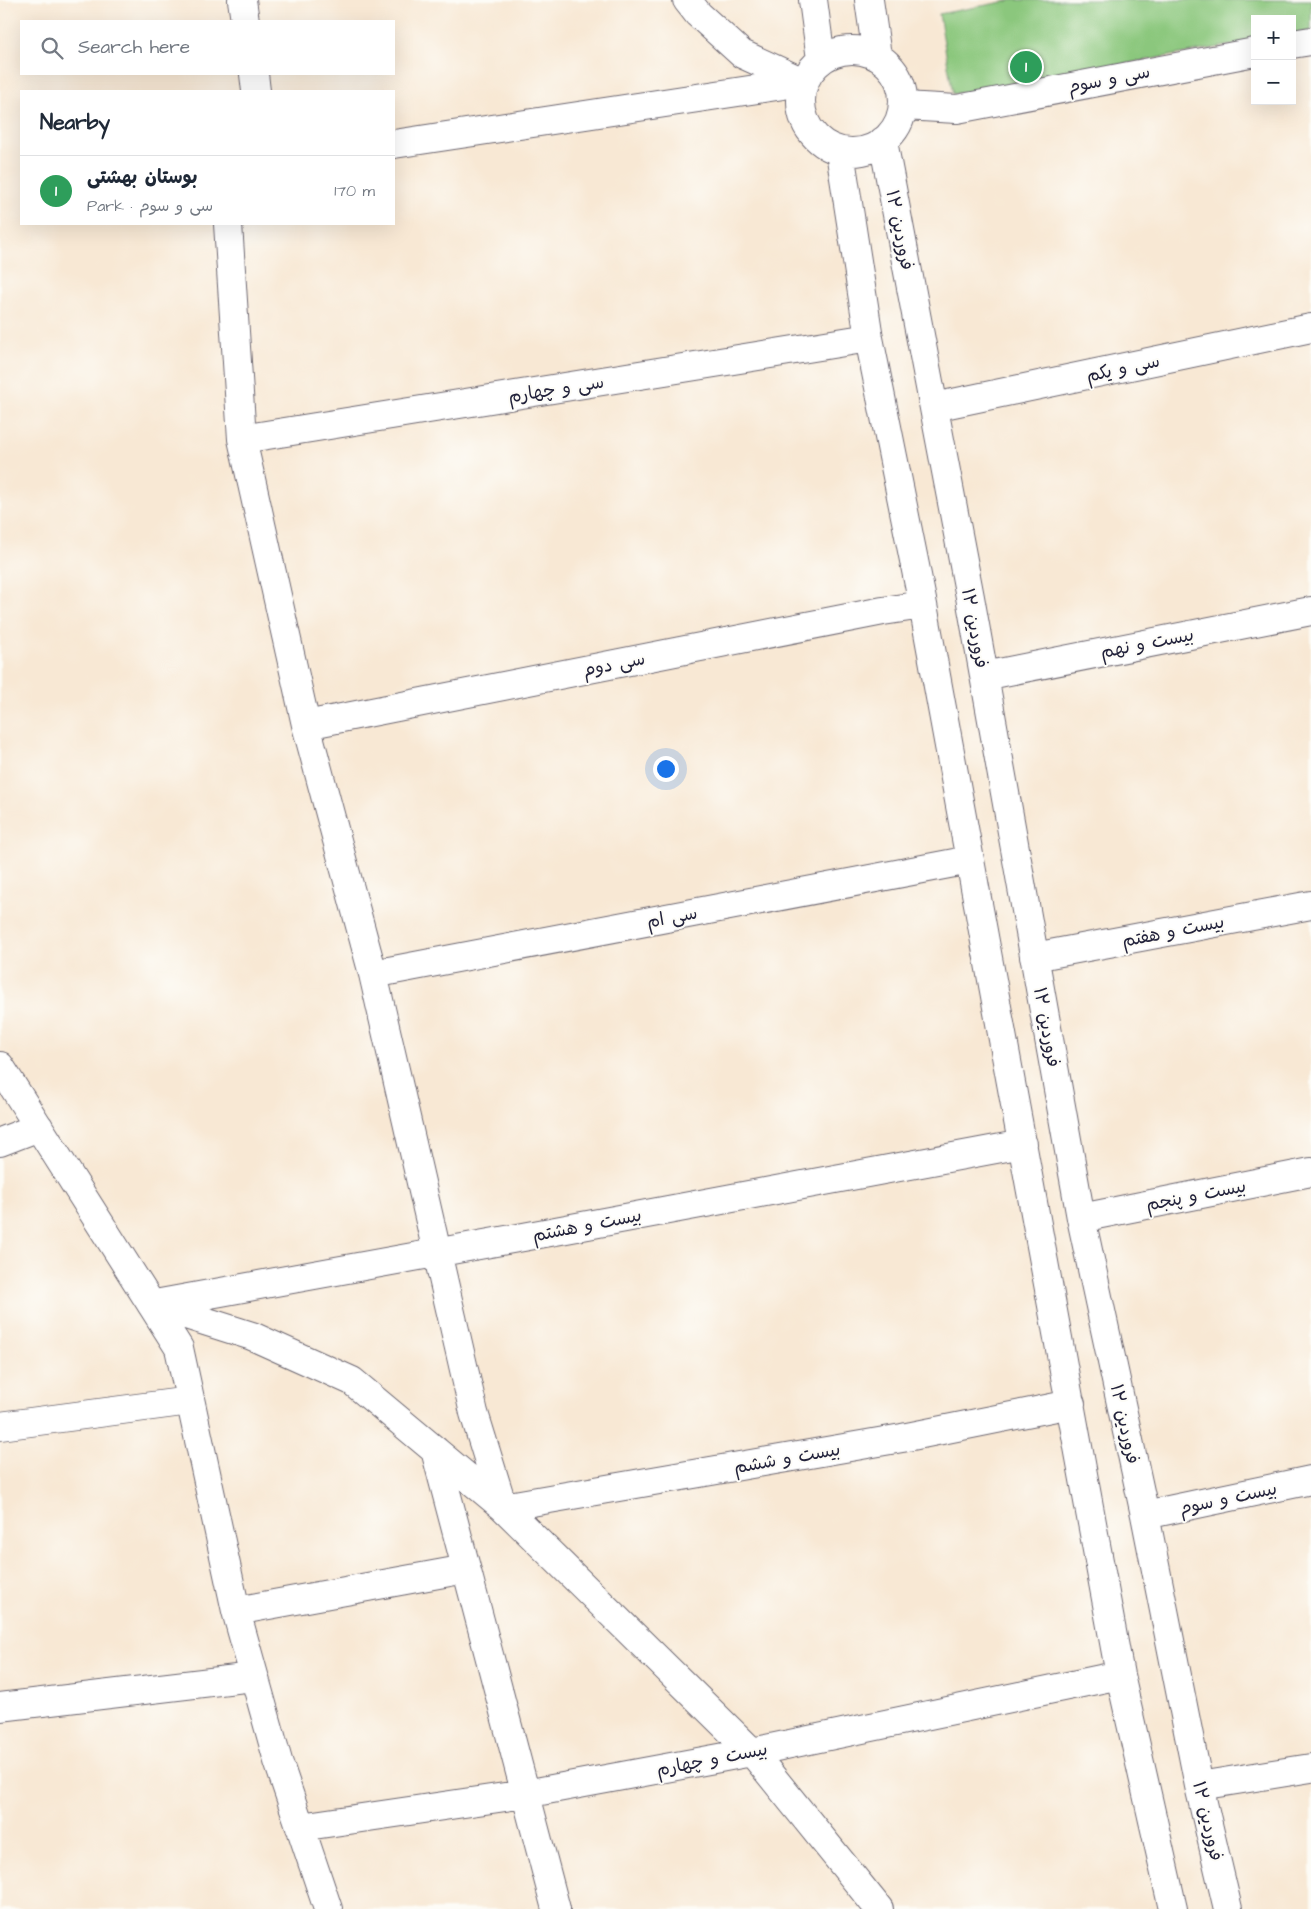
<!DOCTYPE html>
<html lang="en">
<head>
<meta charset="utf-8">
<style>
	:root { --surface:#fff; --page:#f2f2f3; --text:#1f2937; --muted:#747a83; --line:#e0e1e3; --accent:#b5179e }
	body { margin:0; font-family:"Architects Daughter","Playpen Sans Arabic",sans-serif; background:var(--page); color:var(--text) }
	.controls { position:absolute; right:15px; top:15px; display:grid; overflow:hidden; border-radius:0px; box-shadow:0 5px 20px #0002 }
	.controls button { width:45px; height:45px; display:grid; place-items:center; padding:0; border:0; border-bottom:1px solid var(--line); background:var(--surface); color:var(--text); font:25px sans-serif }
	.you { position:absolute; left:665px; top:768px; width:18px; height:18px; margin:-12px; border:4px solid #fff; border-radius:50%; background:#1a73e8; box-shadow:0 0 0 8px #1a73e833 }
	.badge { display:grid; place-items:center; width:32px; height:32px; border-radius:50%; background:var(--accent); color:#fff; font-size:16px; font-weight:700 }
	.pin { position:absolute; translate:-50% -50%; border:2px solid #fff; box-shadow:0 1px 5px #0006 }
	.list { margin:0; padding:0; list-style:none }
	h2 { display:flex; justify-content:space-between; align-items:center; height:65px; margin:0; padding:0 20px; font-size:21px }
	h2 small { font-size:16px; font-weight:400; color:var(--muted) }
	.list li { display:grid; grid-template-columns:32px 1fr auto; gap:15px; align-items:center; box-sizing:border-box; height:70px; padding:0 20px; border-top:1px solid var(--line) }
	.list b { display:block; font-size:19px; white-space:nowrap }
	.list p { margin:0; font-size:16px; white-space:nowrap; color:var(--muted) }
	.list em { font-size:16px; font-style:normal; color:var(--muted) }
	.icon { flex:none; width:28px; height:28px; fill:none; stroke:currentColor; stroke-width:2; stroke-linecap:round; stroke-linejoin:round }
	.map { position:relative; flex:none; width:1311px; height:1909px; overflow:hidden }
	.search { position:absolute; background:var(--surface); box-shadow:0 5px 20px #0002; left:20px; top:20px; width:375px; height:55px; display:flex; align-items:center; gap:12px; box-sizing:border-box; padding:0 18px; border-radius:0px; color:var(--muted); font-size:19px }
	.panel { position:absolute; background:var(--surface); box-shadow:0 5px 20px #0002; left:20px; top:90px; width:375px; height:135px; border-radius:0px }
	.map>svg:first-child { display:block }
	.green { fill:#8bc77d; stroke:#56745c }
	.lines { fill:none; stroke-linecap:round; stroke-linejoin:round }
	.minor-casing { stroke:#6d6771; stroke-width:30 }
	.minor { stroke:#fff; stroke-width:28 }
	.labels { text-anchor:middle; stroke-width:4; stroke-linejoin:round; paint-order:stroke }
	.street-label { font-size:18px; fill:#22223b; stroke:#fdfcf7 }
</style>
</head>
<body>
<div class="map">
<svg width="1311" height="1909" viewBox="0 0 1311 1909">
	<rect width="100%" height="100%" fill="#fdfcf7"/>
	<filter id="ink" filterUnits="userSpaceOnUse"><feTurbulence type="fractalNoise" baseFrequency=".02" numOctaves="2"/><feDisplacementMap in="SourceGraphic" scale="10" xChannelSelector="R" yChannelSelector="G"/><feConvolveMatrix kernelMatrix="1 2 1 2 8 2 1 2 1" color-interpolation-filters="sRGB"/></filter>
	<filter id="wash" filterUnits="userSpaceOnUse"><feTurbulence type="fractalNoise" baseFrequency=".0096" numOctaves="4" result="noise"/><feDisplacementMap in="SourceGraphic" scale="20" xChannelSelector="R" yChannelSelector="G"/><feGaussianBlur stdDeviation="1.12" result="paint"/><feColorMatrix in="noise" values="0 0 0 0 0 0 0 0 0 0 0 0 0 0 0 0 0 1.4 0 .05"/><feComposite in="paint" operator="in"/></filter>
	<g filter="url(#wash)">
		<rect width="100%" height="100%" fill="#f8e8d4"/>
		<path class="green" d="M1013,0H1311V31L1292,34V19H1255V41L953,94L939,14Z"/>
	</g>
	<g filter="url(#ink)">
		<g class="lines">
			<defs>
				<path id="minor" d="M242,0L245,21
					M687,0L698,14L742,54L803,82
					M813,0L821,59
					M869,0L877,56
					M1292,44L1311,41
					M801 101a51 51 0 1 1 102 0a51 51 0 1 1-102 0Z
					M254,74L256,91
					M904,106L957,109L1255,52
					M883,141L970,597L1081,1218L1145,1515L1199,1786L1228,1909
					M394,144L803,82
					M840,152L869,338L923,605L1120,1675L1173,1909
					M228,224L242,439L306,725L373,974L474,1413L503,1507L752,1752L879,1909
					M934,407L1311,328
					M242,439L869,338
					M984,676L1311,611
					M306,725L883,611L923,605
					M1034,957L1311,905
					M373,974L970,860
					M0,1066L179,1348L236,1611L278,1761L328,1909
					M0,1142L39,1127
					M1081,1218L1311,1172
					M151,1304L252,1336L352,1381L503,1507L902,1438L1071,1404
					M155,1304C445,1253 733,1197 1023,1144
					M0,1426L190,1401
					M435,1450L556,1909
					M1145,1515L1311,1480
					M236,1611L466,1569
					M0,1707L253,1677
					M1199,1786L1311,1768
					M300,1827L525,1794L752,1752L1120,1675"/>
			</defs>
			<use href="#minor" class="minor-casing"/>
			<use href="#minor" class="minor"/>
		</g>
	</g>
	<g class="labels">
		<g class="street-label">
			<text transform="translate(1109 79) rotate(-11)" y="6">سی و سوم</text>
			<text transform="translate(900 230) rotate(79)" y="6">۱۲ فروردین</text>
			<text transform="translate(1123 368) rotate(-12)" y="6">سی و یکم</text>
			<text transform="translate(556 389) rotate(-9)" y="6">سی و چهارم</text>
			<text transform="translate(975 628) rotate(80)" y="6">۱۲ فروردین</text>
			<text transform="translate(1147 643) rotate(-11)" y="6">بیست و نهم</text>
			<text transform="translate(614 664) rotate(-11)" y="6">سی دوم</text>
			<text transform="translate(672 917) rotate(-11)" y="6">سی ام</text>
			<text transform="translate(1173 931) rotate(-11)" y="6">بیست و هفتم</text>
			<text transform="translate(1047 1027) rotate(80)" y="6">۱۲ فروردین</text>
			<text transform="translate(1196 1195) rotate(-11)" y="6">بیست و پنجم</text>
			<text transform="translate(587 1225) rotate(-11)" y="6">بیست و هشتم</text>
			<text transform="translate(1125 1424) rotate(78)" y="6">۱۲ فروردین</text>
			<text transform="translate(787 1458) rotate(-10)" y="6">بیست و ششم</text>
			<text transform="translate(1228 1498) rotate(-12)" y="6">بیست و سوم</text>
			<text transform="translate(712 1759) rotate(-11)" y="6">بیست و چهارم</text>
			<text transform="translate(1208 1821) rotate(77)" y="6">۱۲ فروردین</text>
		</g>
	</g>
</svg>
<div class="controls">
<button>+</button>
<button>−</button>
</div>
<div class="you"></div>
<div class="pin badge" style="left:1026px;top:67px;background:#2e9e5b">1</div>
<div class="search"><svg class="icon" aria-label="search" viewBox="0 0 24 24"><circle cx="10" cy="10" r="6"/><path d="M15 15l6 6"/></svg>Search here</div>
<section class="panel">
<h2>Nearby<small></small></h2>
<ul class="list">
<li><span class="badge" style="background:#2e9e5b">1</span><div><b>بوستان بهشتی</b><p>Park · سی و سوم</p></div><em>170 m</em></li>
</ul>
</section>
</div>
</body>
</html>
